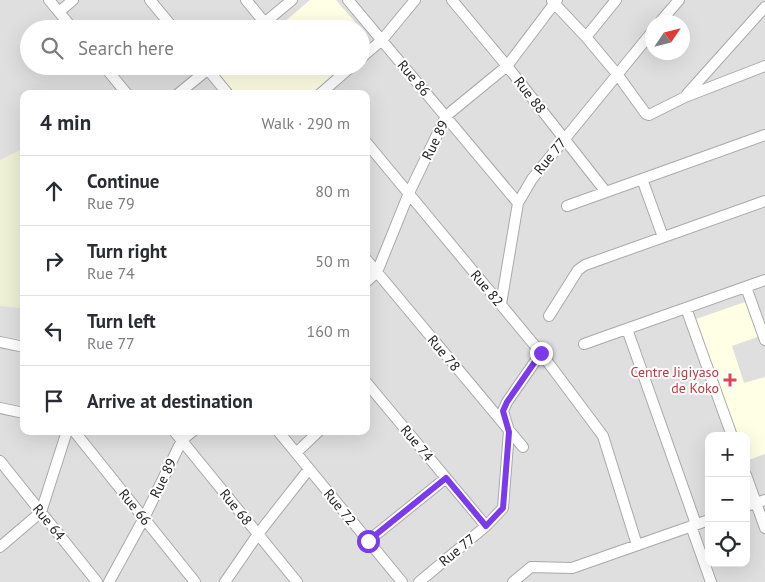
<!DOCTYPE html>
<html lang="en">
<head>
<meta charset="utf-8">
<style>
	:root { --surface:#fff; --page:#f7f7f7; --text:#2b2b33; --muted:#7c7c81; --line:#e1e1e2 }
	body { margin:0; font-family:"PT Sans",sans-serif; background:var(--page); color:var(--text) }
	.controls { position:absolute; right:15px; bottom:15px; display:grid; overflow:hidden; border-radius:10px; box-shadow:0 5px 20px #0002 }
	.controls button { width:45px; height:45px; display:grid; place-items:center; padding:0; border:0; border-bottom:1px solid var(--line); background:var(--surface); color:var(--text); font:25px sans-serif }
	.compass { position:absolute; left:645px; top:15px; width:45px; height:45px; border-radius:50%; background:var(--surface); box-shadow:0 5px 20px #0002; rotate:55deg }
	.stop { position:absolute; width:15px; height:15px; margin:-11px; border:4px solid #7c3aed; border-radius:50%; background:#fff }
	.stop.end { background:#7c3aed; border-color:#fff; box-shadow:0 1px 5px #0008 }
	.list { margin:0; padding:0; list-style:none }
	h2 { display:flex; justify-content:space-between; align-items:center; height:65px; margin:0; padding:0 20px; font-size:21px }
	h2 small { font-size:16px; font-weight:400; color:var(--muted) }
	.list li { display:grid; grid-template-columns:32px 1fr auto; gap:15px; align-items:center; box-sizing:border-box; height:70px; padding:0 20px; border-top:1px solid var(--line) }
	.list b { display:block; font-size:19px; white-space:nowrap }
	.list p { margin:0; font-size:16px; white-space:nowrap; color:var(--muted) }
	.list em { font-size:16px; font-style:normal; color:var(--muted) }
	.icon { flex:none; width:28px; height:28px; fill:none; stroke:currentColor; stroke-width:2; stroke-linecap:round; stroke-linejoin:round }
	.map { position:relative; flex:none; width:765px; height:582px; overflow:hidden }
	.search { position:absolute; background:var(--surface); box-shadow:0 5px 20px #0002; left:20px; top:20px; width:350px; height:55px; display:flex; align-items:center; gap:12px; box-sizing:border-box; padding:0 18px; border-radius:28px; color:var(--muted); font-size:19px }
	.panel { position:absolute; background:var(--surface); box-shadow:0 5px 20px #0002; left:20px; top:90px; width:350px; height:345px; border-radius:10px }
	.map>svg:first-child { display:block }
	.residential { fill:#e0dfdf; fill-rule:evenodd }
	.education { fill:#ffffe5 }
	.farmland { fill:#eef0d5 }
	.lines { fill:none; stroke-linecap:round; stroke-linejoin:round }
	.street-casing { stroke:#a9a9a9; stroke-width:12 }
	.street { stroke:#fff; stroke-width:10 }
	.route { stroke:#7c3aed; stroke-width:6 }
	.health-dot { fill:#e0444e; stroke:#fff; stroke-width:2 }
	.labels { text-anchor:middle; stroke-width:4; stroke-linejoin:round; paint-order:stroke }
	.street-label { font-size:14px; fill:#222; stroke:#fff }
	.health-label { font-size:14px; fill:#be3a42; stroke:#fff; text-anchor:end }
</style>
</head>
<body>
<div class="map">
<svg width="765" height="582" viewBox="0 0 765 582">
	<rect width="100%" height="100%" fill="#f2efe9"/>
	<path class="residential" d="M0,0H765V582H0ZM652,22H682V52H652ZM29,29H361V66H29ZM24,94H366V431H24ZM709,436H746V563H709Z"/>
	<path class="education" d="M310,0H336L361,29H276Z
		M232,66H346L313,94H234L220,76Z
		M748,301L760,336L732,346L744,383L765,377V454L746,461V436H737L696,319Z"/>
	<path class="farmland" d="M24,148V303L20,308L0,306V160Z"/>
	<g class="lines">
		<defs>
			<path id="street" d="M49,0L73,29
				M150,0L174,29
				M246,0L265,23
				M348,0L518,203
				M452,0L507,66L606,192
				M552,1L586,37L617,74L646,114L649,115L685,97L765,66
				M59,12L73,0
				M660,22L679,0
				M257,29L292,0
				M586,37L616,0
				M361,58L382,40L415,0
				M104,66L127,94
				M205,66L228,94
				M178,94L212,66
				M320,94L352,66
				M687,94L765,7
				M366,142L541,353L603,436L637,545
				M642,179L663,237
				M567,206L765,135
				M366,259L523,447
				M366,282L377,272L409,193L446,116L507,66L557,0
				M746,287L765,340
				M501,304L518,203L532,179L652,32
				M686,308L732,436
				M549,316L578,270L585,265L765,201
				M627,329L696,524
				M0,342L24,347
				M584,344L765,280
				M366,382L486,526
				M0,408L24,413
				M74,431L195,582
				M174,431L297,582
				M278,431L402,582
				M296,453L319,431
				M0,461L97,582
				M746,475L765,528
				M746,506L765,500
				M691,526L711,582
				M368,541L446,478
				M0,547L41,512L67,431
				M109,582L144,518L182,440L193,431
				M225,582L258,534L309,469
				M419,582L486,526L503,508L509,431L503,411L507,402L541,353
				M513,582L531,567L572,568L709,520"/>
		</defs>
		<use href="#street" class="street-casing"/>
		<use href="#street" class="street"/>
	</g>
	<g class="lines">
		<path class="route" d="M368,541L446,478L486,526L503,508L509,432L503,411L507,402L541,353"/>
	</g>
	<path class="health-dot" d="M727.5 372.5h5v5h5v5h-5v5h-5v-5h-5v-5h5z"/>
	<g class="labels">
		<g class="street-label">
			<text transform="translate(414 78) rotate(50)" y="5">Rue 86</text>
			<text transform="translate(530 95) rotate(52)" y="5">Rue 88</text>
			<text transform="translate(435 140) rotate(-64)" y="5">Rue 89</text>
			<text transform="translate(550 156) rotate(-51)" y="5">Rue 77</text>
			<text transform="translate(487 288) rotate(50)" y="5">Rue 82</text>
			<text transform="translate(444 353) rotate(50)" y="5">Rue 78</text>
			<text transform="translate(417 443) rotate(50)" y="5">Rue 74</text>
			<text transform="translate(163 478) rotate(-64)" y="5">Rue 89</text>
			<text transform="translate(135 507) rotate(51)" y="5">Rue 66</text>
			<text transform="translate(236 507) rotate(51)" y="5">Rue 68</text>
			<text transform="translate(340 507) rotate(51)" y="5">Rue 72</text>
			<text transform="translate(49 522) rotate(51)" y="5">Rue 64</text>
			<text transform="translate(457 550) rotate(-39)" y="5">Rue 77</text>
		</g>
		<g class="health-label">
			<text x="719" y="377">Centre Jigiyaso<tspan x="719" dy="16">de Koko</tspan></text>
		</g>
	</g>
</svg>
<div class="controls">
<button>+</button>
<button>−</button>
<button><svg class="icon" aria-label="locate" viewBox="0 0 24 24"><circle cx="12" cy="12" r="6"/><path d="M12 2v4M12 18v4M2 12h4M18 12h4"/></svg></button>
</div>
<svg class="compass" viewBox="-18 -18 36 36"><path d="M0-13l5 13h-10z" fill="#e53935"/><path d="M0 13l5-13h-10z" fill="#7c7c81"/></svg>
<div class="stop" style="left:368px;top:541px"></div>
<div class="stop end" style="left:541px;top:353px"></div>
<div class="search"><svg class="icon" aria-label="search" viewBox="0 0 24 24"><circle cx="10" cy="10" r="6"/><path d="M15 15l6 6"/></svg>Search here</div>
<section class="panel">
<h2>4 min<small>Walk · 290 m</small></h2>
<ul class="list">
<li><svg class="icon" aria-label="ahead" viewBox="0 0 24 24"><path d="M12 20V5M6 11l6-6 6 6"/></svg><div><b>Continue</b><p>Rue 79</p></div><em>80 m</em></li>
<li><svg class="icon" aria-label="right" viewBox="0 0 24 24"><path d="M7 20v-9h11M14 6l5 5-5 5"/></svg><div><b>Turn right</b><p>Rue 74</p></div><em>50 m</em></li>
<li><svg class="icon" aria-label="left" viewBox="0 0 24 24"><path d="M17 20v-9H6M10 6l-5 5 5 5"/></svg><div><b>Turn left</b><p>Rue 77</p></div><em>160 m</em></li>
<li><svg class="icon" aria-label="arrive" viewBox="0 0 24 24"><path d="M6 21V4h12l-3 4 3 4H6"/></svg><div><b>Arrive at destination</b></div></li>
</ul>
</section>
</div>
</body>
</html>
